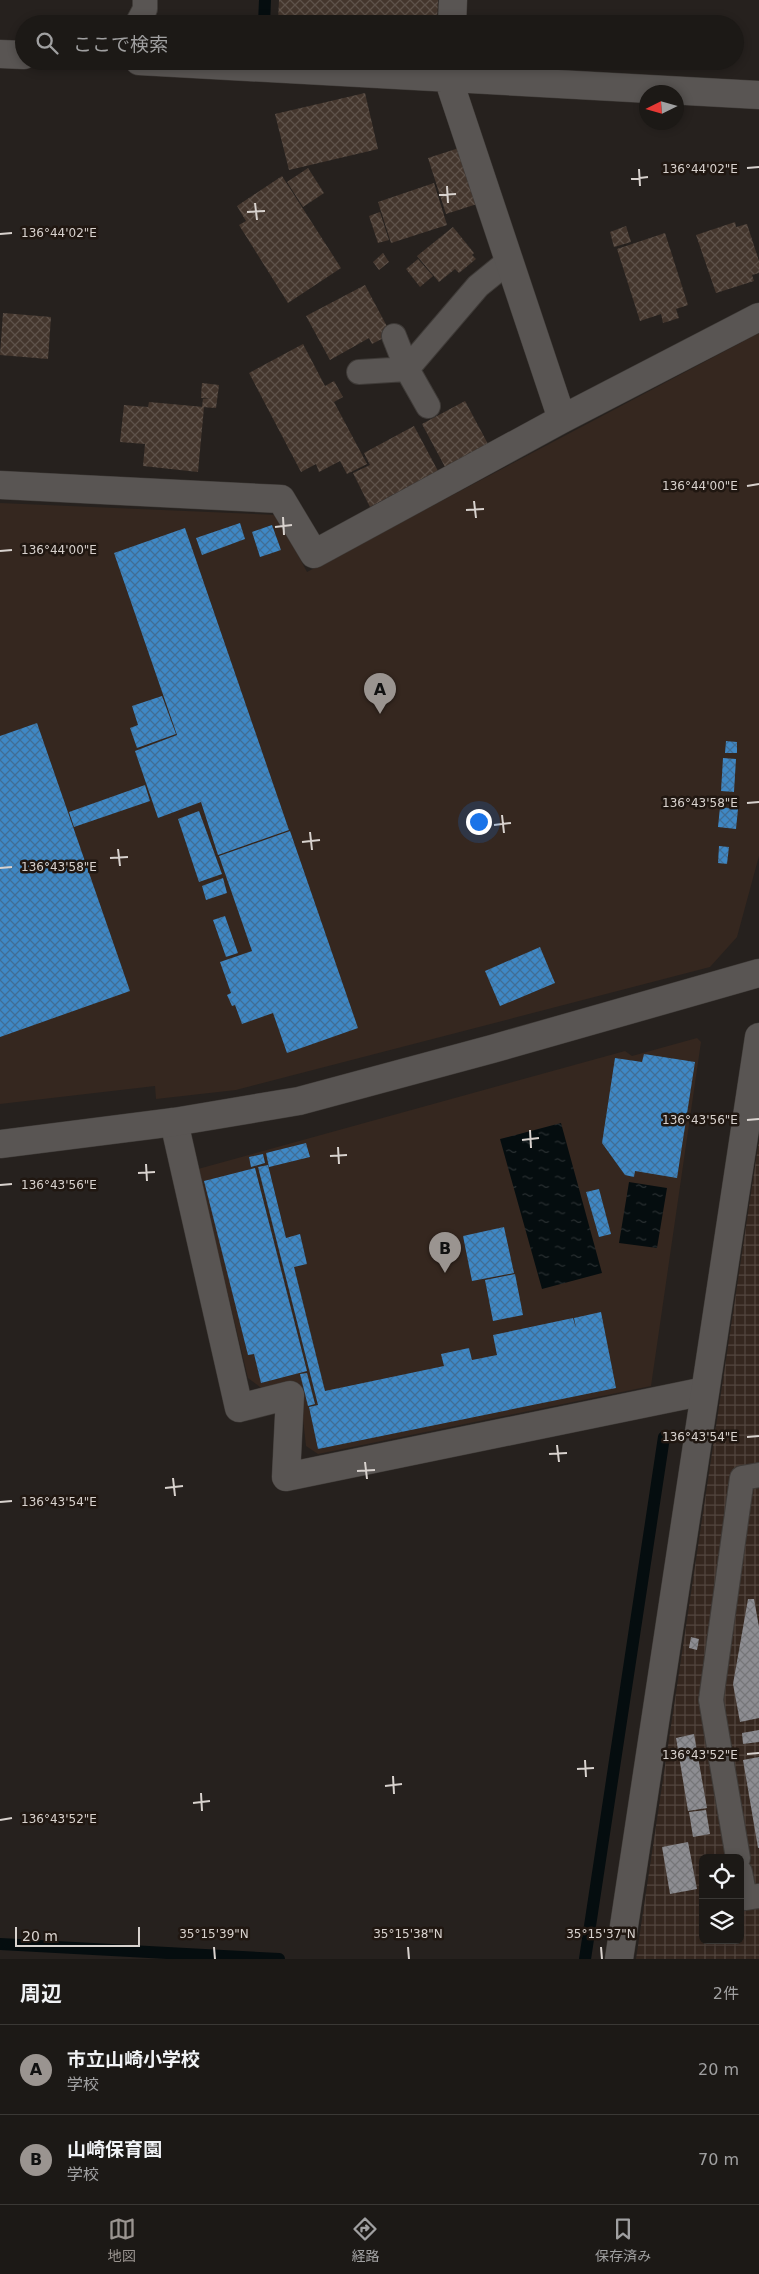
<!DOCTYPE html>
<html lang="ja">
<head>
<meta charset="utf-8">
<style>
	:root { --surface:#1c1916; --page:#292623; --text:#f1f3f6; --muted:#a0a0a1; --line:#3a3835; --accent:#9a9490 }
	body { margin:0; font-family:"DejaVu Sans","Noto Sans JP",sans-serif; background:var(--page); color:var(--text) }
	.controls { position:absolute; right:15px; bottom:15px; display:grid; overflow:hidden; border-radius:8px; box-shadow:0 2px 8px #0003 }
	.controls button { width:45px; height:45px; display:grid; place-items:center; padding:0; border:0; border-bottom:1px solid var(--line); background:var(--surface); color:var(--text); font:25px sans-serif }
	.compass { position:absolute; left:639px; top:85px; width:45px; height:45px; border-radius:50%; background:var(--surface); box-shadow:0 2px 8px #0003; rotate:265deg }
	.scale { position:absolute; left:15px; bottom:12px; width:125px; box-sizing:border-box; padding-left:5px; border:2px solid #d8d2ce; border-top:0; font-size:14px; line-height:18px; white-space:nowrap; color:#d8d2ce; -webkit-text-stroke:4px #201711; paint-order:stroke }
	.you { position:absolute; left:478px; top:821px; width:18px; height:18px; margin:-12px; border:4px solid #fff; border-radius:50%; background:#1a73e8; box-shadow:0 0 0 8px #1a73e833 }
	.badge { display:grid; place-items:center; width:32px; height:32px; border-radius:50%; background:var(--accent); color:#111; font-size:16px; font-weight:700 }
	.pin { position:absolute; translate:-50% -41px; filter:drop-shadow(0 1px 2px #0008) }
	.pin::after { content:''; position:absolute; top:26px; width:18px; height:15px; background:inherit; clip-path:polygon(0 0,100% 0,50% 100%) }
	.list { margin:0; padding:0; list-style:none }
	h2 { display:flex; justify-content:space-between; align-items:center; height:65px; margin:0; padding:0 20px; font-size:21px }
	h2 small { font-size:16px; font-weight:400; color:var(--muted) }
	.list li { display:grid; grid-template-columns:32px 1fr auto; gap:15px; align-items:center; box-sizing:border-box; height:90px; padding:0 20px; border-top:1px solid var(--line) }
	.list b { display:block; font-size:19px; white-space:nowrap }
	.list p { margin:0; font-size:16px; white-space:nowrap; color:var(--muted) }
	.list em { font-size:16px; font-style:normal; color:var(--muted) }
	.icon { flex:none; width:28px; height:28px; fill:none; stroke:currentColor; stroke-width:2; stroke-linecap:round; stroke-linejoin:round }
	.map { position:relative; flex:none; width:759px; height:1959px; overflow:hidden }
	.search { position:absolute; background:var(--surface); box-shadow:0 2px 8px #0003; left:15px; right:15px; top:15px; height:55px; display:flex; align-items:center; gap:12px; box-sizing:border-box; padding:0 18px; border-radius:28px; color:var(--muted); font-size:19px }
	.sheet { height:245px; background:var(--surface) }
	nav { display:flex; justify-content:space-around; align-items:center; box-sizing:border-box; height:70px; border-top:1px solid var(--line); background:var(--surface); font-size:14px; color:var(--muted) }
	nav a { display:grid; justify-items:center; gap:2px }
	nav .on { color:var(--accent) }
	.map>svg:first-child { display:block }
	.industrial { fill:url(#industrial-grid); fill-rule:evenodd }
	.built { fill:#35271f }
	.water { fill:url(#water-ripples) }
	.schools { fill:url(#schools-cross-hatch) }
	.industry { fill:url(#industry-cross-hatch) }
	.lines { fill:none; stroke-linecap:round; stroke-linejoin:round }
	.stream { stroke:#050d0f; stroke-width:12 }
	.building { fill:url(#building-cross-hatch) }
	.service-casing { stroke:#3f3b38; stroke-width:26 }
	.minor-casing { stroke:#3f3b38; stroke-width:29 }
	.tertiary-casing { stroke:#3f3b38; stroke-width:29 }
	.service { stroke:#595553; stroke-width:24 }
	.minor { stroke:#595553; stroke-width:28 }
	.tertiary { stroke:#595553; stroke-width:28 }
	.ticks { fill:none; stroke:#d8d2ce; stroke-width:2 }
	.ticks-label { font-size:12px; text-anchor:middle; fill:#d8d2ce; stroke:#201711; stroke-width:5; stroke-linejoin:round; paint-order:stroke }
</style>
</head>
<body>
<div class="map">
<svg width="759" height="1959" viewBox="0 0 759 1959">
	<defs>
		<pattern id="industrial-grid" width="8" height="8" patternUnits="userSpaceOnUse" patternTransform="scale(1.25)"><rect width="8" height="8" fill="#35271f"/><path d="M0 4h8M4 0v8" fill="none" stroke="#52453e"/></pattern>
		<pattern id="water-ripples" width="26" height="14" patternUnits="userSpaceOnUse" patternTransform="scale(1.25)"><rect width="26" height="14" fill="#050d0f"/><path d="M2 4q2-2 4 0t4 0M15 11q2-2 4 0t4 0" fill="none" stroke="#292f31"/></pattern>
		<pattern id="schools-cross-hatch" width="8" height="8" patternUnits="userSpaceOnUse" patternTransform="scale(1.25)"><rect width="8" height="8" fill="#3f88c5"/><path d="M0 0l8 8M0 8l8-8" fill="none" stroke="#406e96"/></pattern>
		<pattern id="industry-cross-hatch" width="8" height="8" patternUnits="userSpaceOnUse" patternTransform="scale(1.25)"><rect width="8" height="8" fill="#8d8d92"/><path d="M0 0l8 8M0 8l8-8" fill="none" stroke="#767679"/></pattern>
		<pattern id="building-cross-hatch" width="8" height="8" patternUnits="userSpaceOnUse" patternTransform="scale(1.25)"><rect width="8" height="8" fill="#44362d"/><path d="M0 0l8 8M0 8l8-8" fill="none" stroke="#5e524a"/></pattern>
	</defs>
	<rect width="100%" height="100%" fill="#26211e"/>
	<path class="industrial" d="M759,1140V1959H636ZM703,1858H740V1940H703Z"/>
	<path class="built" d="M759,333V856L737,937L710,967L236,1090L156,1099L155,1086L0,1104V503L277,515L307,572Z
		M697,1038L701,1042L651,1386L318,1454L306,1446L299,1383L264,1390L248,1378L198,1169L625,1051L632,1056Z"/>
	<path class="water" d="M561,1123L602,1273L542,1289L500,1139Z
		M629,1182L667,1188L657,1248L619,1243Z"/>
	<path class="schools" d="M240,523L245,539L202,555L196,538Z
		M272,525L281,550L260,557L252,532Z
		M185,528L289,830L218,855L201,802L158,818L135,751L177,735L114,553Z
		M162,696L176,734L137,748L130,728L138,725L132,706Z
		M37,723L130,991L0,1037V736Z
		M726,741L737,742V753H725Z
		M723,758L736,759L734,792L721,791Z
		M145,785L150,801L74,827L69,812Z
		M720,807L738,809L736,829L718,827Z
		M199,811L222,874L199,882L178,819Z
		M290,831L358,1028L287,1053L273,1013L242,1024L235,1005L232,1006L227,995L231,993L220,962L252,951L219,856Z
		M719,846L729,847L727,864L718,863Z
		M223,878L227,893L206,900L202,886Z
		M225,916L238,953L226,957L213,920Z
		M540,947L555,983L500,1006L485,971Z
		M644,1054L695,1062L677,1178L635,1171L634,1177L625,1175L602,1143L615,1058L642,1062Z
		M306,1143L310,1157L269,1167L266,1153Z
		M263,1154L265,1163L251,1167L249,1157Z
		M268,1165L286,1238L300,1234L307,1264L294,1267L325,1391L444,1366L441,1354L469,1348L472,1360L497,1355L493,1335L573,1318L576,1328L574,1318L601,1312L616,1388L318,1449L309,1407L318,1405L258,1167Z
		M255,1168L307,1371L261,1383L254,1354L248,1355L204,1181Z
		M599,1189L611,1234L599,1237L586,1192Z
		M504,1227L514,1273L472,1281L463,1236Z
		M515,1274L523,1315L493,1321L485,1280Z
		M307,1373L315,1404L308,1406L300,1374Z"/>
	<path class="industry" d="M748,1599H754L759,1627V1718L740,1722L733,1684Z
		M691,1637L699,1639L697,1650L689,1648Z
		M759,1730V1742L743,1744L742,1733Z
		M694,1734L707,1808L688,1811L676,1738Z
		M759,1757V1848H758L743,1760Z
		M706,1810L710,1834L693,1837L689,1812Z
		M688,1842L697,1889L670,1894L662,1847Z"/>
	<g class="lines">
		<path class="stream" d="M264,24L265,0
			M0,1944L279,1959
			M585,1959L664,1437"/>
	</g>
	<path class="building" d="M279,0H438L437,24L278,22Z
		M365,93L378,149L289,170L275,114Z
		M459,148L477,204L446,214L428,158Z
		M308,168L324,193L303,207L287,182Z
		M282,176L341,268L288,303L239,225L246,221L237,206Z
		M434,183L447,225L391,243L378,202Z
		M380,212L389,240L378,243L369,216Z
		M735,222L736,227L747,224L759,261V273L752,275L754,281L716,293L696,235Z
		M626,226L631,242L614,247L610,232Z
		M453,227L474,253L472,255L476,259L459,273L455,269L439,282L417,256Z
		M665,233L688,305L676,309L679,318L663,323L661,314L640,321L617,249Z
		M383,253L389,262L379,270L373,262Z
		M418,259L433,276L420,287L406,269Z
		M365,285L391,334L372,344L369,338L330,360L306,316Z
		M3,313L51,317L48,359L0,355Z
		M303,344L325,386L334,381L343,397L334,402L367,464L347,474L340,461L319,472L316,464L301,472L249,373Z
		M202,383L219,385L216,408L202,407L203,399H212L201,398Z
		M465,401L488,444L445,467L422,424Z
		M149,402L204,407L198,472L143,466L145,444L120,442L124,405L148,407Z
		M414,426L438,471L370,507L353,473L370,465L364,453Z"/>
	<g class="lines">
		<defs>
			<path id="service" d="M137,24L145,9V0
				M394,336L407,369L428,406
				M359,372L407,369L478,286L510,260
				M738,1858L711,1700L742,1478L759,1475
				M740,1872L745,1898L759,1896"/>
			<path id="minor" d="M452,24L453,0
				M0,54L24,55
				M139,61L759,95
				M449,61L448,78L562,419
				M0,485L281,499L314,554L562,419L759,317
				M174,1122L239,1408L290,1395L286,1477L705,1391"/>
			<path id="tertiary" d="M0,1144L174,1122L299,1101L492,1049L759,973
				M619,1959L759,1037"/>
		</defs>
		<use href="#service" class="service-casing"/>
		<use href="#minor" class="minor-casing"/>
		<use href="#tertiary" class="tertiary-casing"/>
		<use href="#service" class="service"/>
		<use href="#minor" class="minor"/>
		<use href="#tertiary" class="tertiary"/>
	</g>
	<path class="ticks" d="M747,168L759,167M639,169L640,186M631,179L648,177M447,186L448,203M439,195L456,194M255,203L257,220M247,212L265,211M0,234L12,233M747,486L759,484M474,501L476,518M466,510L484,509M283,517L284,535M275,527L292,525M0,551L12,550M747,803L759,802M502,815L504,833M494,825L511,823M310,832L312,850M302,842L320,840M118,849L120,866M110,858L128,857M0,868L12,867M747,1120L759,1119M530,1130L531,1148M522,1140L539,1138M338,1147L339,1164M330,1156L347,1155M146,1164L147,1181M138,1173L155,1172M0,1185L12,1184M747,1437L759,1436M557,1445L559,1462M549,1454L567,1453M365,1462L367,1479M357,1471L375,1470M173,1478L175,1496M165,1488L183,1486M0,1502L12,1501M747,1754L759,1753M585,1760L586,1777M577,1769L594,1768M393,1776L394,1794M385,1786L402,1784M201,1793L202,1811M193,1803L210,1801M0,1820L12,1818M214,1947L215,1959M408,1947L409,1959M601,1947L602,1959"/>
	<g class="ticks-label">
		<text x="700" y="173">136°44'02"E</text>
		<text x="59" y="237">136°44'02"E</text>
		<text x="700" y="490">136°44'00"E</text>
		<text x="59" y="554">136°44'00"E</text>
		<text x="700" y="807">136°43'58"E</text>
		<text x="59" y="871">136°43'58"E</text>
		<text x="700" y="1124">136°43'56"E</text>
		<text x="59" y="1189">136°43'56"E</text>
		<text x="700" y="1441">136°43'54"E</text>
		<text x="59" y="1506">136°43'54"E</text>
		<text x="700" y="1759">136°43'52"E</text>
		<text x="59" y="1823">136°43'52"E</text>
		<text x="214" y="1938">35°15'39"N</text>
		<text x="408" y="1938">35°15'38"N</text>
		<text x="601" y="1938">35°15'37"N</text>
	</g>
</svg>
<div class="controls">
<button><svg class="icon" aria-label="locate" viewBox="0 0 24 24"><circle cx="12" cy="12" r="6"/><path d="M12 2v4M12 18v4M2 12h4M18 12h4"/></svg></button>
<button><svg class="icon" aria-label="layers" viewBox="0 0 24 24"><path d="M12 4l9 5-9 5-9-5zM3 14l9 5 9-5"/></svg></button>
</div>
<svg class="compass" viewBox="-18 -18 36 36"><path d="M0-13l5 13h-10z" fill="#e53935"/><path d="M0 13l5-13h-10z" fill="#a0a0a1"/></svg>
<div class="scale">20 m</div>
<div class="you"></div>
<div class="pin badge" style="left:380px;top:714px">A</div>
<div class="pin badge" style="left:445px;top:1273px">B</div>
<div class="search"><svg class="icon" aria-label="search" viewBox="0 0 24 24"><circle cx="10" cy="10" r="6"/><path d="M15 15l6 6"/></svg>ここで検索</div>
</div>
<section class="sheet">
<h2>周辺<small>2件</small></h2>
<ul class="list">
<li><span class="badge">A</span><div><b>市立山崎小学校</b><p>学校</p></div><em>20 m</em></li>
<li><span class="badge">B</span><div><b>山崎保育園</b><p>学校</p></div><em>70 m</em></li>
</ul>
</section>
<nav>
<a class="on"><svg class="icon" aria-label="map" viewBox="0 0 24 24"><path d="M3 6l6-2 6 2 6-2v14l-6 2-6-2-6 2zM9 4v14M15 6v14"/></svg>地図</a>
<a><svg class="icon" aria-label="directions" viewBox="0 0 24 24"><path d="M12 3l9 9-9 9-9-9zM9 14v-3h6M13 9l2 2-2 2"/></svg>経路</a>
<a><svg class="icon" aria-label="saved" viewBox="0 0 24 24"><path d="M7 4h10v16l-5-4-5 4z"/></svg>保存済み</a>
</nav>
</body>
</html>
